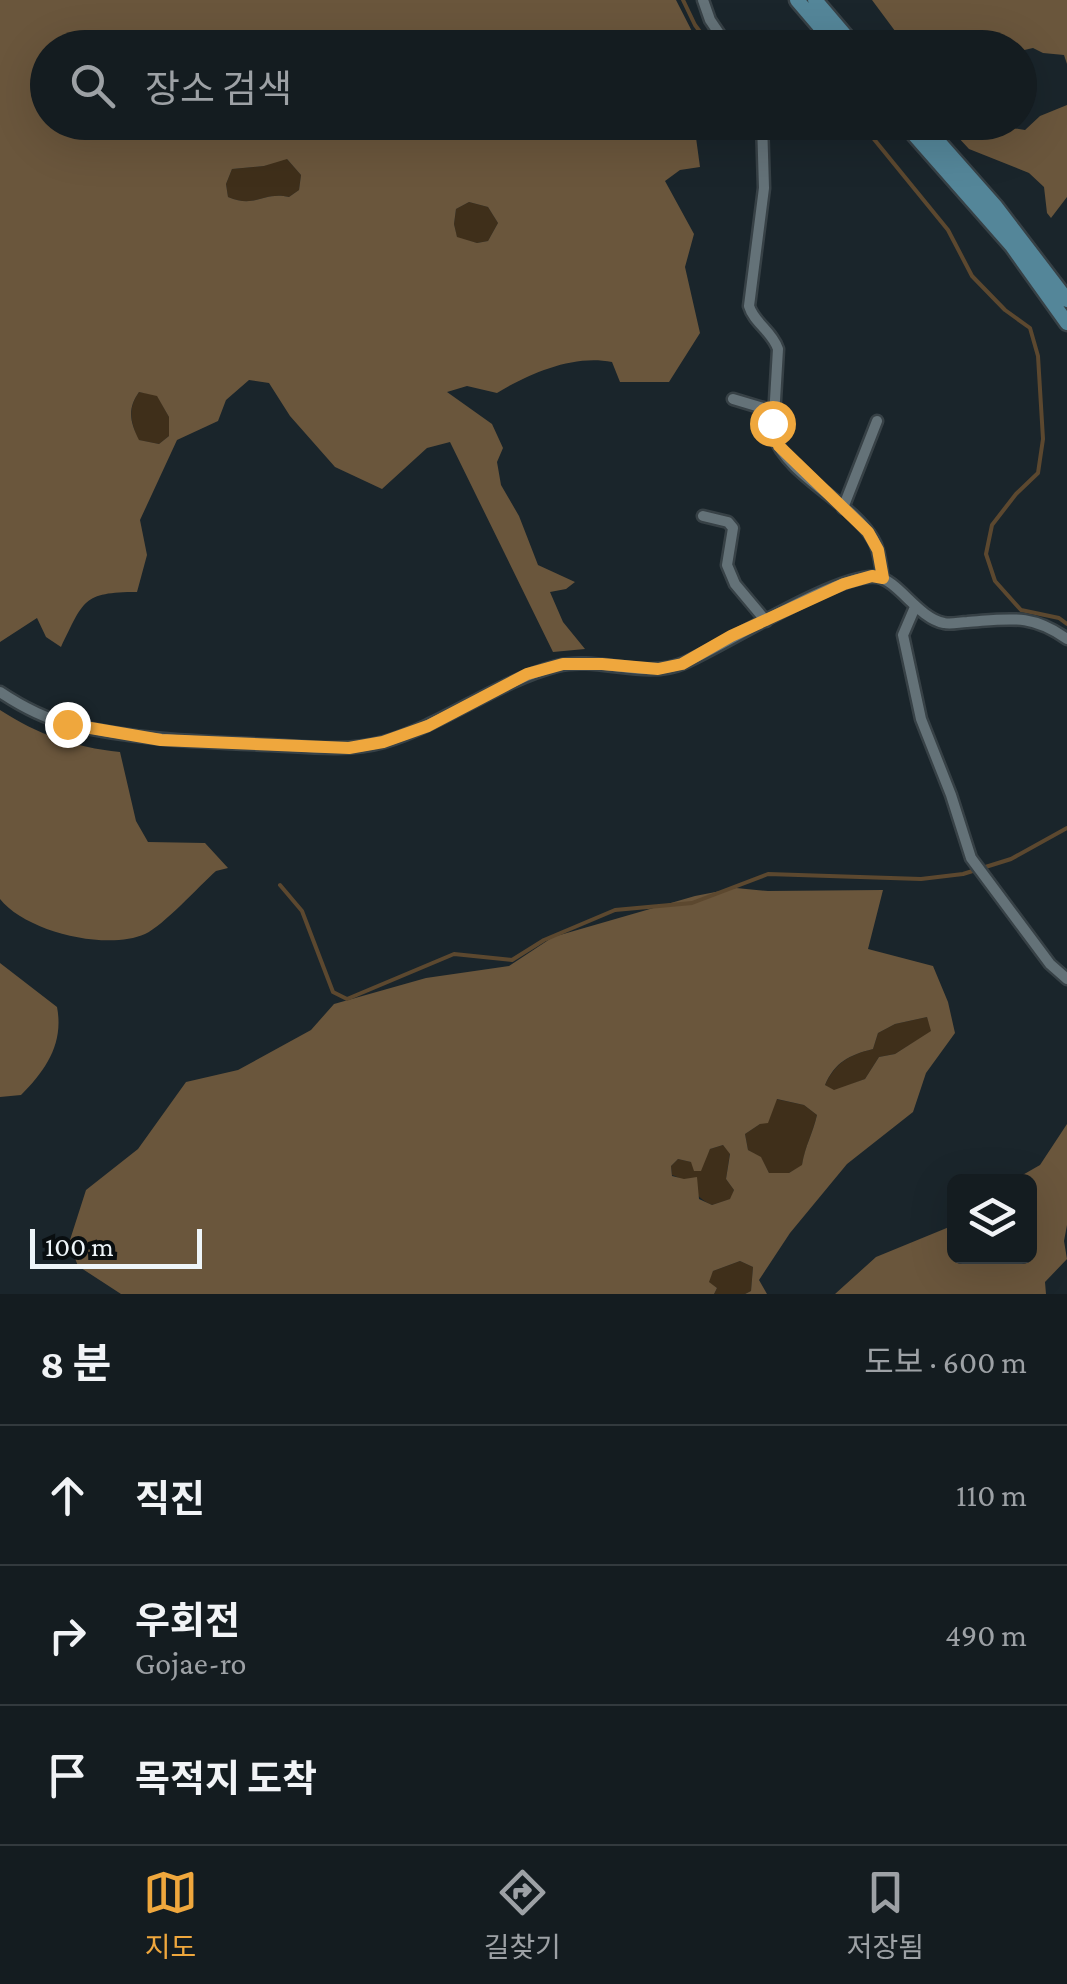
<!DOCTYPE html>
<html lang="ko">
<head>
<meta charset="utf-8">
<style>
	:root { --surface:#141c20; --page:#1d2529; --text:#f1f3f6; --muted:#9da1a5; --line:#333a3e; --accent:#efa73d }
	body { margin:0; font-family:"Crimson Pro","Noto Sans KR",serif; background:var(--page); color:var(--text) }
	.controls { position:absolute; right:30px; bottom:30px; display:grid; overflow:hidden; border-radius:15px; box-shadow:0 10px 40px #0002 }
	.controls button { width:90px; height:90px; display:grid; place-items:center; padding:0; border:0; border-bottom:2px solid var(--line); background:var(--surface); color:var(--text); font:50px sans-serif }
	.scale { position:absolute; left:30px; bottom:25px; width:172px; box-sizing:border-box; padding-left:10px; border:5px solid #eef5f9; border-top:0; font-size:28px; line-height:35px; white-space:nowrap; color:#eef5f9; -webkit-text-stroke:8px #090e10; paint-order:stroke }
	.stop { position:absolute; width:30px; height:30px; margin:-22px; border:8px solid #efa73d; border-radius:50%; background:#fff }
	.stop.end { background:#efa73d; border-color:#fff; box-shadow:0 2px 10px #0008 }
	.list { margin:0; padding:0; list-style:none }
	h2 { display:flex; justify-content:space-between; align-items:center; height:130px; margin:0; padding:0 40px; font-size:42px }
	h2 small { font-size:32px; font-weight:400; color:var(--muted) }
	.list li { display:grid; grid-template-columns:65px 1fr auto; gap:30px; align-items:center; box-sizing:border-box; height:140px; padding:0 40px; border-top:2px solid var(--line) }
	.list b { display:block; font-size:38px; white-space:nowrap }
	.list p { margin:0; font-size:32px; white-space:nowrap; color:var(--muted) }
	.list em { font-size:32px; font-style:normal; color:var(--muted) }
	.icon { flex:none; width:55px; height:55px; fill:none; stroke:currentColor; stroke-width:2; stroke-linecap:round; stroke-linejoin:round }
	.map { position:relative; flex:none; width:1067px; height:1294px; overflow:hidden }
	.search { position:absolute; background:var(--surface); box-shadow:0 10px 40px #0002; left:30px; right:30px; top:30px; height:110px; display:flex; align-items:center; gap:25px; box-sizing:border-box; padding:0 35px; border-radius:55px; color:var(--muted); font-size:38px }
	.sheet { height:550px; background:var(--surface) }
	nav { display:flex; justify-content:space-around; align-items:center; box-sizing:border-box; height:140px; border-top:2px solid var(--line); background:var(--surface); font-size:28px; color:var(--muted) }
	nav a { display:grid; justify-items:center; gap:5px }
	nav .on { color:var(--accent) }
	.map>svg:first-child { display:block }
	.green { fill:#3f2f1a }
	.forest { fill:#6a563c; fill-rule:evenodd }
	.lines { fill:none; stroke-linecap:round; stroke-linejoin:round }
	.stream { stroke:#5c482f; stroke-width:4 }
	.street-casing { stroke:#374146; stroke-width:15 }
	.secondary-casing { stroke:#374146; stroke-width:19 }
	.street { stroke:#647278; stroke-width:10 }
	.secondary { stroke:#548699; stroke-width:14 }
	.route { stroke:#efa73d; stroke-width:12 }
</style>
</head>
<body>
<div class="map">
<svg width="1067" height="1294" viewBox="0 0 1067 1294">
	<rect width="100%" height="100%" fill="#1a252b"/>
	<path class="green" d="M286,158L301,175L299,190L289,197C263,191 256,209 228,197L226,184L232,169L264,166Z
		M469,202L488,207L498,223L488,241L477,243L457,238L454,224L456,209Z
		M139,392L157,395L169,417V436L159,444L138,440C131,422 127,409 139,392Z
		M927,1017L932,1031L895,1054L879,1057L865,1079L834,1091L825,1085C836,1062 849,1055 873,1049L878,1033L895,1024Z
		M776,1099L804,1105L817,1115C813,1133 805,1146 802,1166L789,1173H769L761,1158L748,1150L745,1134L760,1124Z
		M723,1145L730,1153L726,1179L734,1190L731,1199L712,1205C693,1197 691,1181 672,1175L671,1166L678,1159L691,1162L704,1161L710,1149Z
		M740,1261L753,1267L751,1291L745,1294H714L717,1288L708,1282L713,1271Z"/>
	<path class="forest" d="M0,0H676L700,47L48,48V122L694,123L700,167L680,170L665,181L694,234L685,267L700,333L669,382H620L612,362C574,354 530,373 497,393L467,386L447,392L492,424L503,448L497,462L501,485L519,516L538,565L575,582L566,589L550,592L563,622L585,649L553,652L450,442L427,448L382,489L335,467L290,416L269,383L249,380L226,400L218,421L177,440L140,520L147,555L137,592C82,592 84,601 61,647L46,637L37,618L0,642ZM287,159L301,175L299,190L289,197C263,191 256,209 228,197L226,184L232,169L264,166ZM469,202L488,207L498,223L488,241L477,243L457,237L454,224L456,209ZM139,392L157,396L169,417V436L159,444L139,440C130,422 127,409 139,392Z
		M872,0H1067V64L1064,55L1043,53L1033,48L1020,51V48L894,47L898,35Z
		M1067,105V197L1051,218L1047,213L1044,187L1029,173L969,149L945,123H981L1025,130L1040,116Z
		M0,710C39,735 73,747 120,752L136,821L148,842L205,843L228,868L216,871C199,886 163,926 145,934C107,951 26,932 0,899Z
		M736,888L768,891L883,890L868,949L933,966L948,1002L955,1033L926,1073L913,1112L847,1164L790,1233L759,1280L767,1294H745L751,1291L753,1267L740,1261L713,1271L709,1282L717,1288L714,1294H121L78,1266L69,1243L86,1190L138,1149L186,1082L238,1070L311,1030L334,1004L426,978L509,966L553,937L695,896ZM927,1017L931,1031L895,1054L879,1057L865,1079L834,1090L825,1085C835,1062 849,1055 873,1049L878,1033L895,1024ZM777,1099L804,1105L817,1115C813,1133 805,1146 802,1165L789,1173H769L761,1157L748,1150L745,1134L760,1124L768,1123ZM723,1145L730,1154L726,1179L734,1190L730,1199L712,1205L699,1199L697,1177L684,1179L672,1176L671,1166L678,1159L691,1162L694,1171H701L710,1149Z
		M0,963L57,1007C64,1043 46,1070 21,1095L0,1097Z
		M1067,1124V1225L1064,1241L1067,1259L1045,1282L1046,1294H835L876,1257L954,1225V1256H1030V1182L1012,1181L1040,1165Z"/>
	<g class="lines">
		<path class="stream" d="M683,0L695,25L712,48
			M860,122L948,230L972,276L1005,310L1030,328L1038,356L1043,439L1038,473L1016,494L992,525L986,554L995,581L1021,610L1059,618L1067,624
			M280,885L302,911L333,992L347,999L454,954L512,960L544,940L615,910L692,903L768,874L921,879L963,874L1011,859L1067,828"/>
		<defs>
			<path id="street" d="M703,0L710,20L729,48
				M762,122L764,188L749,306C754,323 772,331 778,349L773,434C788,477 851,501 873,539C880,550 880,565 883,578
				M733,399L773,411
				M843,508L877,421
				M703,516L728,522L733,528L727,565L735,584L766,621
				M915,607L903,635L921,719L951,795L971,858L1050,964L1067,979
				M0,692C21,706 43,718 68,724C134,740 203,742 271,745C308,747 348,752 384,742C445,724 496,682 557,666C598,656 645,680 684,663C724,646 839,572 877,577C898,580 918,618 944,623C951,625 960,622 967,622C1009,619 1031,613 1067,639"/>
			<path id="secondary" d="M797,0L838,48
				M815,0L856,48
				M903,122L1012,246L1067,323
				M921,122L996,207L1067,300"/>
		</defs>
		<use href="#street" class="street-casing"/>
		<use href="#secondary" class="secondary-casing"/>
		<use href="#street" class="street"/>
		<use href="#secondary" class="secondary"/>
	</g>
	<g class="lines">
		<path class="route" d="M67,724L161,740L349,748L383,742L428,726L527,674L563,664H602L658,669L682,664L731,636L844,584L872,576L883,578L878,550L868,532L779,446L772,423"/>
	</g>
</svg>
<div class="controls">
<button><svg class="icon" aria-label="layers" viewBox="0 0 24 24"><path d="M12 4l9 5-9 5-9-5zM3 14l9 5 9-5"/></svg></button>
</div>
<div class="scale">100 m</div>
<div class="stop" style="left:772px;top:423px"></div>
<div class="stop end" style="left:67px;top:724px"></div>
<div class="search"><svg class="icon" aria-label="search" viewBox="0 0 24 24"><circle cx="10" cy="10" r="6"/><path d="M15 15l6 6"/></svg>장소 검색</div>
</div>
<section class="sheet">
<h2>8 분<small>도보 · 600 m</small></h2>
<ul class="list">
<li><svg class="icon" aria-label="ahead" viewBox="0 0 24 24"><path d="M12 20V5M6 11l6-6 6 6"/></svg><div><b>직진</b></div><em>110 m</em></li>
<li><svg class="icon" aria-label="right" viewBox="0 0 24 24"><path d="M7 20v-9h11M14 6l5 5-5 5"/></svg><div><b>우회전</b><p>Gojae-ro</p></div><em>490 m</em></li>
<li><svg class="icon" aria-label="arrive" viewBox="0 0 24 24"><path d="M6 21V4h12l-3 4 3 4H6"/></svg><div><b>목적지 도착</b></div></li>
</ul>
</section>
<nav>
<a class="on"><svg class="icon" aria-label="map" viewBox="0 0 24 24"><path d="M3 6l6-2 6 2 6-2v14l-6 2-6-2-6 2zM9 4v14M15 6v14"/></svg>지도</a>
<a><svg class="icon" aria-label="directions" viewBox="0 0 24 24"><path d="M12 3l9 9-9 9-9-9zM9 14v-3h6M13 9l2 2-2 2"/></svg>길찾기</a>
<a><svg class="icon" aria-label="saved" viewBox="0 0 24 24"><path d="M7 4h10v16l-5-4-5 4z"/></svg>저장됨</a>
</nav>
</body>
</html>
